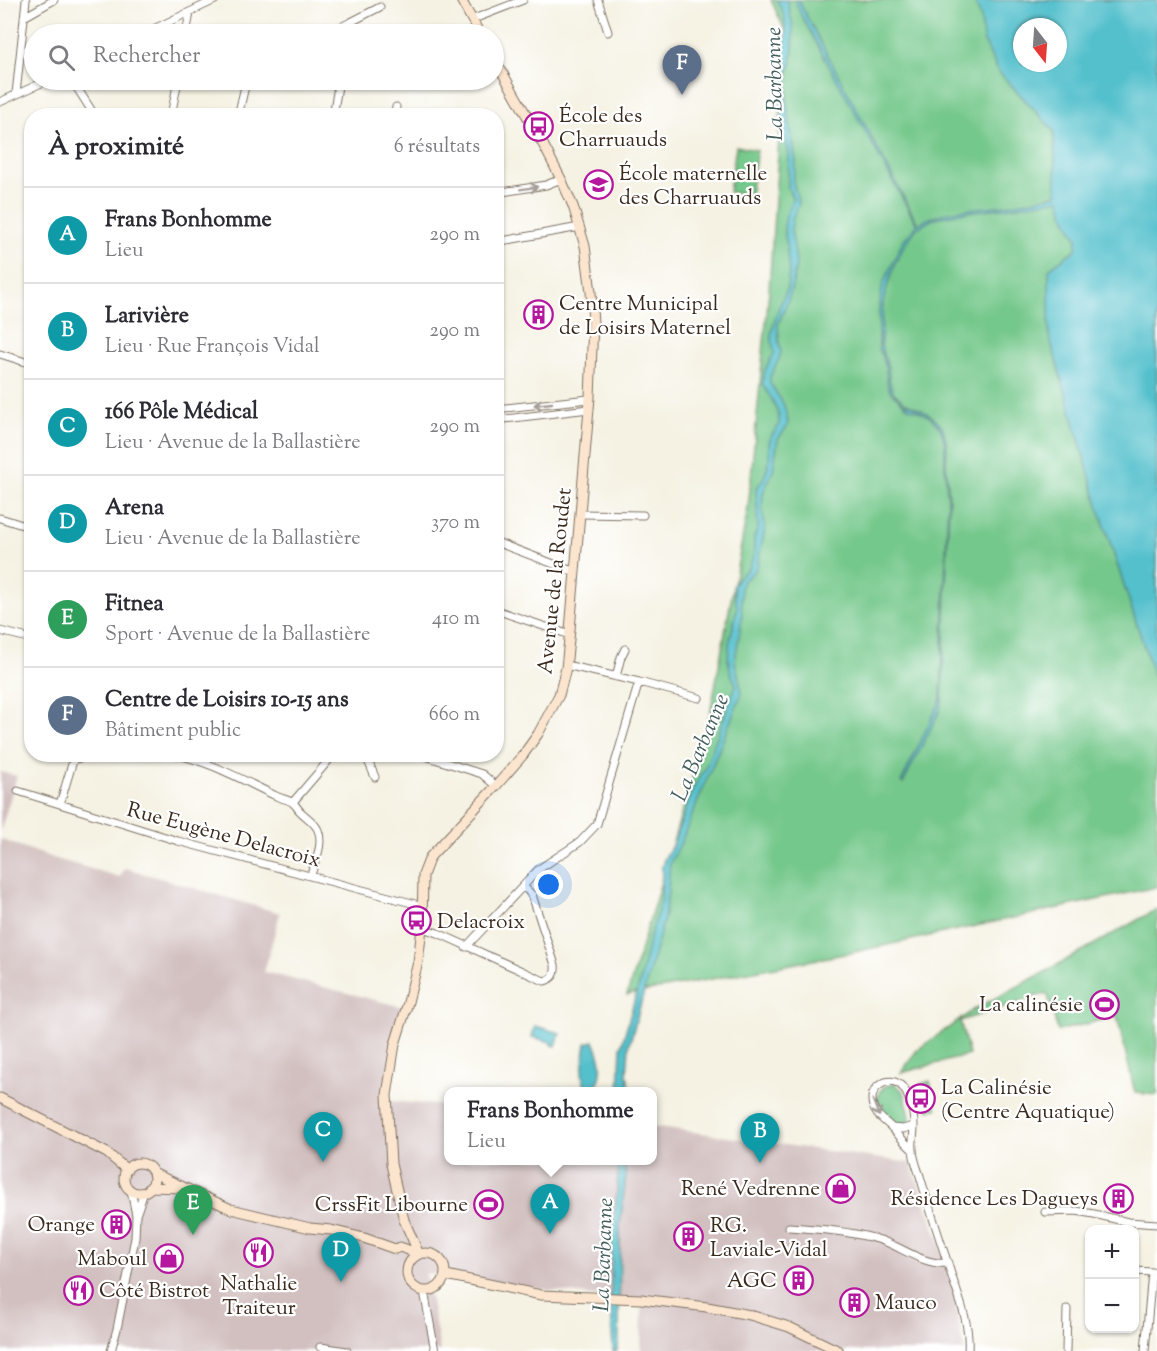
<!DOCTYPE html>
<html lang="fr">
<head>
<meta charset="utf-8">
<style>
	:root { --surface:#fff; --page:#f2f2f3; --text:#2b2b33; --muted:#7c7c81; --line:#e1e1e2; --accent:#ea580c }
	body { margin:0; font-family:"Sorts Mill Goudy",serif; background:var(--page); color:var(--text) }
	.controls { position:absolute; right:18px; bottom:18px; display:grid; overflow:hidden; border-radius:12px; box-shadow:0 2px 4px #0004 }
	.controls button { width:54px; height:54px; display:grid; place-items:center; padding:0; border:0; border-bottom:2px solid var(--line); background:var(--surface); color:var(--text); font:30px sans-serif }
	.compass { position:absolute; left:1013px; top:18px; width:54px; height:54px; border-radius:50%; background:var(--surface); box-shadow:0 2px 4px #0004; rotate:163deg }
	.you { position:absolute; left:549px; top:885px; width:21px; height:21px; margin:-15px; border:4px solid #fff; border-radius:50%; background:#1a73e8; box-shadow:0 0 0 9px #1a73e833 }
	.badge { display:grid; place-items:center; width:39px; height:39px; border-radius:50%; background:var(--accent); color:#fff; font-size:20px; font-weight:700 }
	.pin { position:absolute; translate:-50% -50px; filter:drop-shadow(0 2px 3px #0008) }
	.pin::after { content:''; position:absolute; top:32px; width:21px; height:18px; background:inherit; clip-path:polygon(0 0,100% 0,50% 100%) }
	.popup { position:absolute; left:444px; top:1087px; width:213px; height:78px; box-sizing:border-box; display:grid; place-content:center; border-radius:12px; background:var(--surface); filter:drop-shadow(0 2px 4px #0005); font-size:20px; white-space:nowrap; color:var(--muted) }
	.popup b { font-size:22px; color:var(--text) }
	.popup::after { content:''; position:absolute; left:50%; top:100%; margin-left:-12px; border:12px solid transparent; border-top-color:var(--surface) }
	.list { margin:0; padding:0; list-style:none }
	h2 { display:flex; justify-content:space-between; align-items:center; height:78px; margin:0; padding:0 24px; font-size:26px }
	h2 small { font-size:20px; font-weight:400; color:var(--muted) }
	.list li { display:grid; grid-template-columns:39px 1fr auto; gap:18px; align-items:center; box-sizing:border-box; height:96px; padding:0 24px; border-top:2px solid var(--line) }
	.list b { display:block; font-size:22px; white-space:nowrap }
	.list p { margin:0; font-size:20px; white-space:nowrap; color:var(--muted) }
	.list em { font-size:20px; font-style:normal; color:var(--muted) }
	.icon { flex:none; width:33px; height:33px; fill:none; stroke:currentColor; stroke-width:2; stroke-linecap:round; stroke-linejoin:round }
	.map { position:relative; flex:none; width:1157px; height:1351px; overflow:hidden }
	.search { position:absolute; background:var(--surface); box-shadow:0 2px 4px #0004; left:24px; top:24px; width:480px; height:66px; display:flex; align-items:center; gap:15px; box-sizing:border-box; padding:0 21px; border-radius:33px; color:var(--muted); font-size:22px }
	.panel { position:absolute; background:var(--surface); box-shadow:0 2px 4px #0004; left:24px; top:108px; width:480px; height:654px; border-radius:24px }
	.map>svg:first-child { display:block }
	.industrial { fill:#d2bfbf }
	.green { fill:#75c88b; stroke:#587954; stroke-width:1.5; fill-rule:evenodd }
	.water { fill:#53c0cc; stroke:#477575; stroke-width:1.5; fill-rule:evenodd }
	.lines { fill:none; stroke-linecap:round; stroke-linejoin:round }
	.street-casing { stroke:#7c7063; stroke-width:9 }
	.secondary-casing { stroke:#7c7063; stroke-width:11 }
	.street { stroke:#fff; stroke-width:7 }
	.secondary { stroke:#fbe5cf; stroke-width:9 }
	.oneway { stroke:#a79f9a }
	.labels { text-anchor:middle; stroke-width:4.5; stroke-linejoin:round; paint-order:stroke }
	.poi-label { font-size:21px; fill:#3b2a1e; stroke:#fff; text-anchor:start }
	.street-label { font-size:21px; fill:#3b2a1e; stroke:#fff }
	.water-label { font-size:22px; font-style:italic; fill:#435e5b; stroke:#fff }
</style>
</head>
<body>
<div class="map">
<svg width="1157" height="1351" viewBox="0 0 1157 1351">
	<rect width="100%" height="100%" fill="#fff"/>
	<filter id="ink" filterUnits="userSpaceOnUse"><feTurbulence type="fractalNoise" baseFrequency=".0167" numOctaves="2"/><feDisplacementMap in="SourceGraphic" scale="12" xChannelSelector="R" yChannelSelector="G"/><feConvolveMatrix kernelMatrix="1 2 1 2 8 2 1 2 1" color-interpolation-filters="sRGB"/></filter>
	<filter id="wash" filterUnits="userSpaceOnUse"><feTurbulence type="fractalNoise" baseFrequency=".008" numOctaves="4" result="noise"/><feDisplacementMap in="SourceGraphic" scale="24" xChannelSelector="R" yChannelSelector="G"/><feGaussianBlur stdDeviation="1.35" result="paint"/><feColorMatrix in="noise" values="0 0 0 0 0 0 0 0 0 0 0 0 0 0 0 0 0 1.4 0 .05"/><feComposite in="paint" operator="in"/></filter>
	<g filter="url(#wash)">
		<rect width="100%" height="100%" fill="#f5f2e3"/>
		<path class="industrial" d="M0,772L17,776L0,832Z
			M0,839L53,858L120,877L125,868L280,913L264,972L407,1008L396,1042L389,1101L448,1106V1160H652V1126L911,1163L951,1273L964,1351H641L642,1303L426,1273L440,1351H0Z"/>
		<path class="green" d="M771,0H1157V887L850,953L627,995L708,725L748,508L769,290L786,33ZM1022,27H1058V63H1022Z
			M736,146L757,150L750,195L729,192Z
			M1157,909V1095L1135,1093L1117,1016L1058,1031L1047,993L960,1021L969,1055L901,1073L917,1050L975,1009L1043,973Z
			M930,1081L937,1109L929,1110L921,1084Z
			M895,1084L904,1092L910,1116V1121L905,1124H894C886,1115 869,1103 881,1090C885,1085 888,1085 895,1084Z"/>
		<path class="water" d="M777,0H787L793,26V45L792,61L788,74L787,105L796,162L793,181L799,204L793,217L791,230L795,252L796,264L793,283L788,301L778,324L779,342L781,351L780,357L770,377V383L784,405L788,421L787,427L778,439L773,471L763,493L762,507L765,529L757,567L754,572L743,581L741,587L742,617L735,661L742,693L680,845L670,863L668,892L664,919L629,1046L627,1074L629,1085L628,1091H619L621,1047L640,981L649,940L661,901L662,867L664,859L672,846L694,787L705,769L736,685L730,671L728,658L729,643L737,608L733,586L738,578L749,568L754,554V538L758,528L756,488C764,480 768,469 769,458C770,452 768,445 770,439C771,433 779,429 779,423C780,409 769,395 762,384L765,370L774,353L771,334L778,310L787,289L789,270L784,228L786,215L793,200L788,187L789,154L784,135L779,86L786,33L784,16Z
			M795,0H799L805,13L918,224C946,207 981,209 1013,204C1028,201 1043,198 1058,194L1056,188L1054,131L998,71L983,39L981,17L974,0H1157V686L1100,512L1049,336V269L1076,249L1077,238L1066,219L1060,199L1012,207L965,212L935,218L917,228L905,244L895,264L888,284L883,303L881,345L883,354L887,363L890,384L894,393L904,402L922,410L934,418L943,428L947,445L946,466L949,499L942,702L939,712L903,783L901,782L941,699L948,499L945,470V444L941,429L930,417L917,410L909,408L891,392L888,386L885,364L879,349V306L883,284L903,241L917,225L801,15ZM1022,27H1058V63H1022Z
			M535,1026L560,1033L556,1046L551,1045V1042L532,1037Z
			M594,1041C600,1056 605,1068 598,1083L585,1089L582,1073L586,1043Z
			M618,1161H624L626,1177L620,1226L619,1341L617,1351H613C611,1314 610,1277 612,1239C614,1213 619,1187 618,1161Z"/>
	</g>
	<g filter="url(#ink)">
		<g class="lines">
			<defs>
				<path id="street" d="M598,0L608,32
					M24,17L54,0
					M471,20L523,0
					M143,34L215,0
					M186,34L190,13
					M326,34L349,23
					M348,34L349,23L380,7
					M72,80L95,116
					M16,94L26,0
					M0,102L48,80
					M171,116L178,80
					M238,116L246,82L245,80
					M333,116L339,80
					M395,116L396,107
					M496,193L546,185L561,179
					M496,242L580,227
					M0,354L32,364
					M496,409L589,399
					M496,420L589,409
					M580,514L643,515
					M0,518L32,528
					M496,542L575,572
					M496,610L570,635
					M0,631L32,639
					M616,677L621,657L625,649
					M639,682L699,698
					M173,754C210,761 242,780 276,796C281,799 289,799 293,803C296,805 297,808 299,810C305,817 314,821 318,830C324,844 315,861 311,875
					M363,754L369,763L375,777
					M419,754L482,774L496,786
					M74,759L104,754
					M18,791L178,841L423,906
					M293,802L334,754
					M60,804L75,754
					M422,928L438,933L544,981C553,979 556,974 555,965L532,895L523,886
					M466,947L539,869L580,842L597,824L639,682L566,665
					M892,1128L903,1129L914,1126
					M913,1150C906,1144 900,1137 894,1130C885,1120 871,1114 872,1098C873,1087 885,1079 895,1082C909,1086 914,1114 914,1126C914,1134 912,1142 913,1149C913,1158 917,1167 920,1176C930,1211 942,1245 953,1280C961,1303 970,1326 968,1351
					M1045,1212L1076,1211L1094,1214L1128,1222L1157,1224
					M136,1215L144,1192
					M789,1227C819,1229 848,1231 877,1239C900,1245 923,1266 948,1263
					M1134,1271L1152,1272L1145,1351
					M424,1291L435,1351
					M320,1347L347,1351
					M111,1351L117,1329L135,1238L136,1215L131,1190
					M1066,1351L1067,1309"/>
				<path id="secondary" d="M461,0L480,34
					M0,1098L107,1153L127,1170
					M124 1178a15 15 0 1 1 30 0a15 15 0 1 1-30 0Z
					M153,1173L231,1209L310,1228L331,1230L364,1238L395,1249L400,1247L419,1254
					M150,1187L180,1188
					M407 1272a19 19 0 1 1 38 0a19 19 0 1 1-38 0Z
					M419,1254L404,1220L396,1186L391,1164L387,1095L395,1044L407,1006L418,962L422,928L423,875L430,857L496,786L523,755L538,734L559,695L566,668L570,630L590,397L593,323L591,292L585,246L573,206L561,179L544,146L494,58
					M446,1275L541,1295L641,1299L707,1307L750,1315L789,1327L839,1351"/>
			</defs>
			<use href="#street" class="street-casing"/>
			<use href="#secondary" class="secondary-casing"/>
			<use href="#street" class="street"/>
			<use href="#secondary" class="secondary"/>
		</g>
		<defs><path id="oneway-shaft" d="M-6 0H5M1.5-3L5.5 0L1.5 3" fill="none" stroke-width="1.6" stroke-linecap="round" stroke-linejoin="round" transform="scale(1.5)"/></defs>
		<g class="oneway">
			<use href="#oneway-shaft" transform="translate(529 188) rotate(-9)"/>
			<use href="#oneway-shaft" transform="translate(543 404) rotate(174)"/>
			<use href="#oneway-shaft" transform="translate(876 1108) rotate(68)"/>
		</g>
	</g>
	<defs>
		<symbol id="bus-ring" viewBox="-11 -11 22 22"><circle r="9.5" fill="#fff" stroke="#b5179e" stroke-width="1.5"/><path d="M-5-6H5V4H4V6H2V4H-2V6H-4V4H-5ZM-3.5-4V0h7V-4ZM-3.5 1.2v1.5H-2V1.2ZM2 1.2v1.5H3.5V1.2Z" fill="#b5179e"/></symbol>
		<symbol id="school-ring" viewBox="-11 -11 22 22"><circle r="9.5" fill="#fff" stroke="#b5179e" stroke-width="1.5"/><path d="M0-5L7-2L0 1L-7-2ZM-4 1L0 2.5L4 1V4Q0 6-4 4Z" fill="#b5179e"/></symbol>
		<symbol id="building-ring" viewBox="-11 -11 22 22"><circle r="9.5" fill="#fff" stroke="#b5179e" stroke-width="1.5"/><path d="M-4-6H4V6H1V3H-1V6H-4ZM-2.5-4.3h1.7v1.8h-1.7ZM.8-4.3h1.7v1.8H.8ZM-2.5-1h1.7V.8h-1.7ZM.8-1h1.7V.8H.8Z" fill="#b5179e"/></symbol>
		<symbol id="stadium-ring" viewBox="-11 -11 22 22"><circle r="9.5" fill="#fff" stroke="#b5179e" stroke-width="1.5"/><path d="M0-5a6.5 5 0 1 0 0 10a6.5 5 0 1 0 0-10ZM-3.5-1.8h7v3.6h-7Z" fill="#b5179e"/></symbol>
		<symbol id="shop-ring" viewBox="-11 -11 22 22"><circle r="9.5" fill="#fff" stroke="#b5179e" stroke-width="1.5"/><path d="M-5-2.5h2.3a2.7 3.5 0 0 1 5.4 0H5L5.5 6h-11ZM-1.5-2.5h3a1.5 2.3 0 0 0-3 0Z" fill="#b5179e"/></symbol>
		<symbol id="restaurant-ring" viewBox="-11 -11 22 22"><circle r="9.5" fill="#fff" stroke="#b5179e" stroke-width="1.5"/><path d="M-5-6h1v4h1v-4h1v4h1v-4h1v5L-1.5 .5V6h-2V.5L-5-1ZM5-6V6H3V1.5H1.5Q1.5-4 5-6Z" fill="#b5179e"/></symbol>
	</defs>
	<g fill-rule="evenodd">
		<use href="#bus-ring" x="522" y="110" width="33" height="33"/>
		<use href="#school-ring" x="582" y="168" width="33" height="33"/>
		<use href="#building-ring" x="522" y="298" width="33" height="33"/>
		<use href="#bus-ring" x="400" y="904" width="33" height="33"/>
		<use href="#stadium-ring" x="1088" y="988" width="33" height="33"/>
		<use href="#bus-ring" x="904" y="1082" width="33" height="33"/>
		<use href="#shop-ring" x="824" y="1172" width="33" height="33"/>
		<use href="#building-ring" x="1102" y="1182" width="33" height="33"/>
		<use href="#stadium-ring" x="472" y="1188" width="33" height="33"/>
		<use href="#building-ring" x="100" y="1208" width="33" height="33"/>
		<use href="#building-ring" x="672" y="1220" width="33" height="33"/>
		<use href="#restaurant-ring" x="242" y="1236" width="33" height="33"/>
		<use href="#shop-ring" x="152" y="1242" width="33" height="33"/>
		<use href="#building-ring" x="782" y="1264" width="33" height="33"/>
		<use href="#restaurant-ring" x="62" y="1274" width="33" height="33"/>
		<use href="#building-ring" x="838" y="1286" width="33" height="33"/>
	</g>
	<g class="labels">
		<g class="poi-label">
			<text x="559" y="122">École des<tspan x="559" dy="24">Charruauds</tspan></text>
			<text x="619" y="180">École maternelle<tspan x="619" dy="24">des Charruauds</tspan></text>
			<text x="559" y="310">Centre Municipal<tspan x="559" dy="24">de Loisirs Maternel</tspan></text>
			<text x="437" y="928">Delacroix</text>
			<text x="1083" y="1011" text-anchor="end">La calinésie</text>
			<text x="941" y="1094">La Calinésie<tspan x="941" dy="24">(Centre Aquatique)</tspan></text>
			<text x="820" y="1195" text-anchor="end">René Vedrenne</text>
			<text x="1098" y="1205" text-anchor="end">Résidence Les Dagueys</text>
			<text x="468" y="1211" text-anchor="end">CrssFit Libourne</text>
			<text x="95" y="1231" text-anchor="end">Orange</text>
			<text x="710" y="1232">RG.<tspan x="710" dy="24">Laviale-Vidal</tspan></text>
			<text x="147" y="1265" text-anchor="end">Maboul</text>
			<text x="777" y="1287" text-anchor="end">AGC</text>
			<text x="259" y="1290" text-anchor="middle">Nathalie<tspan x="259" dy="24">Traiteur</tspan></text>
			<text x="99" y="1297">Côté Bistrot</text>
			<text x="875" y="1309">Mauco</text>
		</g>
		<g class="street-label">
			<text transform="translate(554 581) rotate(-84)" y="7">Avenue de la Roudet</text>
			<text transform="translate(224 834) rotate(15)" y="7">Rue Eugène Delacroix</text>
		</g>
		<g class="water-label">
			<text transform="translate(773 84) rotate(-91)" y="8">La Barbanne</text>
			<text transform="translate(699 747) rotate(-67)" y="8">La Barbanne</text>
			<text transform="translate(602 1255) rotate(-88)" y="8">La Barbanne</text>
		</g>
	</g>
</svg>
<div class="controls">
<button>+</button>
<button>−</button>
</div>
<svg class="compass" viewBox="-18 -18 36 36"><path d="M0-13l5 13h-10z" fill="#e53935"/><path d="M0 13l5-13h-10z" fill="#7c7c81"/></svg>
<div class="you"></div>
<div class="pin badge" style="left:550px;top:1234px;background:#0f9aa8">A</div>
<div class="popup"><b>Frans Bonhomme</b>Lieu</div>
<div class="pin badge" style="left:760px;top:1163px;background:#0f9aa8">B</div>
<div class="pin badge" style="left:323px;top:1162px;background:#0f9aa8">C</div>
<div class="pin badge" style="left:341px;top:1282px;background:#0f9aa8">D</div>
<div class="pin badge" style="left:193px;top:1235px;background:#2e9e5b">E</div>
<div class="pin badge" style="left:682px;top:95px;background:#5c6f8a">F</div>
<div class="search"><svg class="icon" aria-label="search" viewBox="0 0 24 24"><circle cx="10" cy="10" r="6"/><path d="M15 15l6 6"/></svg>Rechercher</div>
<section class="panel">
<h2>À proximité<small>6 résultats</small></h2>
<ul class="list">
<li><span class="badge" style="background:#0f9aa8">A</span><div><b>Frans Bonhomme</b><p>Lieu</p></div><em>290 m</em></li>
<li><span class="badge" style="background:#0f9aa8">B</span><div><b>Larivière</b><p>Lieu · Rue François Vidal</p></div><em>290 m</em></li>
<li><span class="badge" style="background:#0f9aa8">C</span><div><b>166 Pôle Médical</b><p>Lieu · Avenue de la Ballastière</p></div><em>290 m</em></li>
<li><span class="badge" style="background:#0f9aa8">D</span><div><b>Arena</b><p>Lieu · Avenue de la Ballastière</p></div><em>370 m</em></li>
<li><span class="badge" style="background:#2e9e5b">E</span><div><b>Fitnea</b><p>Sport · Avenue de la Ballastière</p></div><em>410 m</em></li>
<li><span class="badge" style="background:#5c6f8a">F</span><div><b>Centre de Loisirs 10-15 ans</b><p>Bâtiment public</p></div><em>660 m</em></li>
</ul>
</section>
</div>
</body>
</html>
